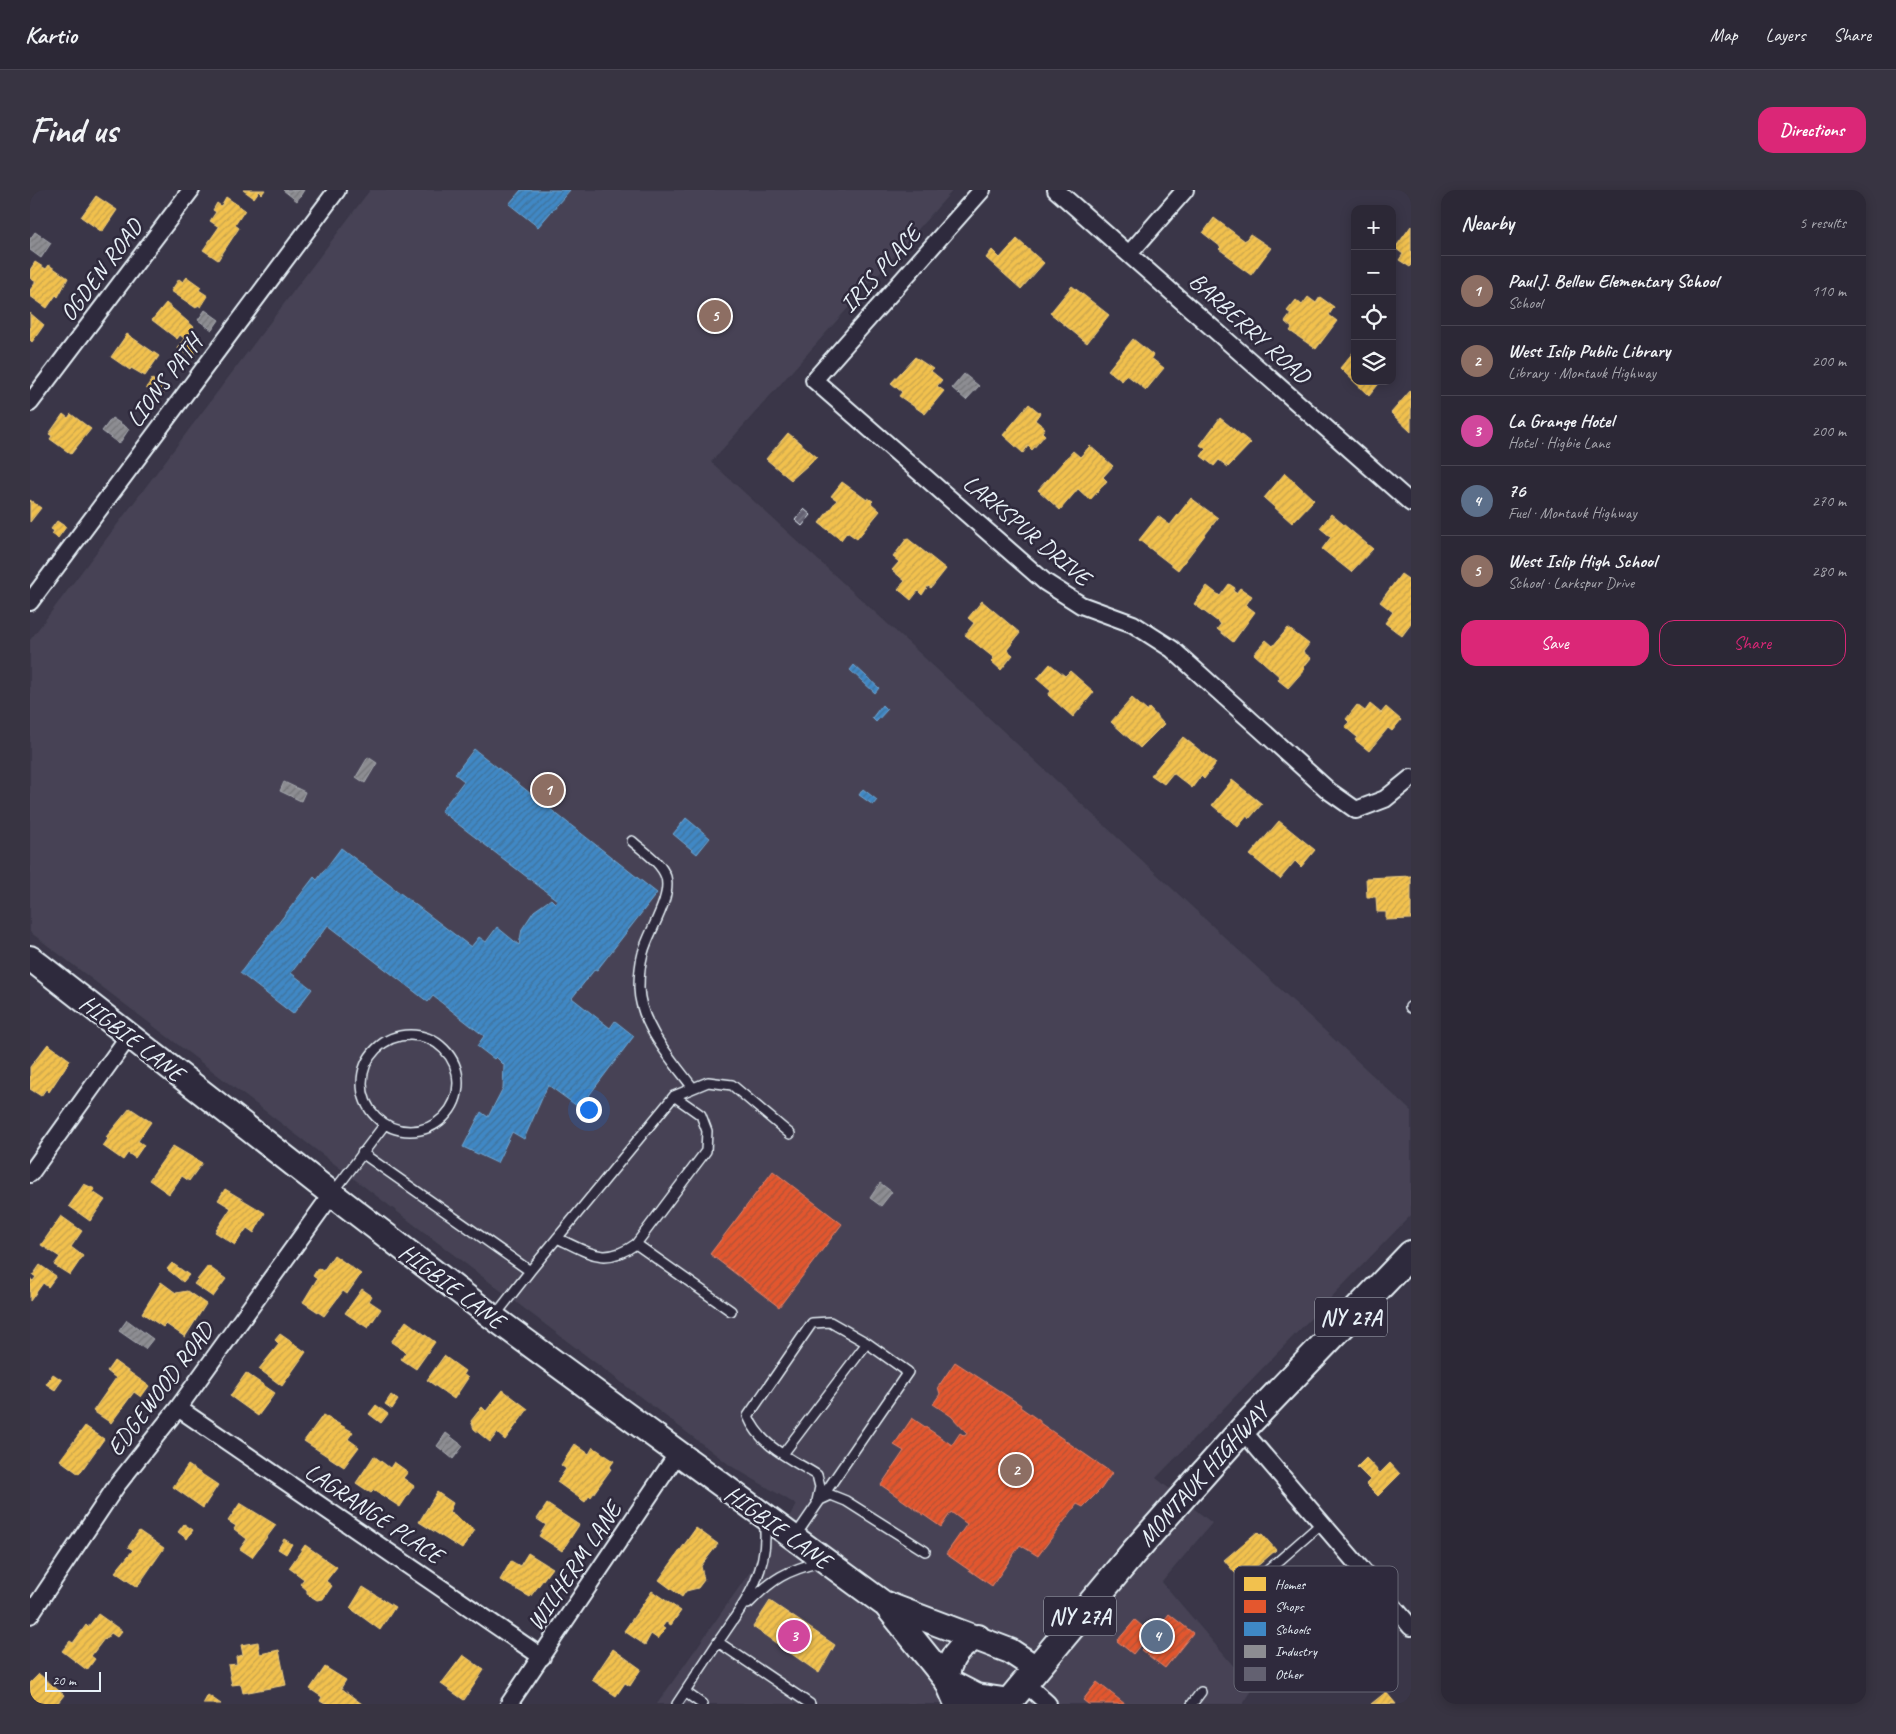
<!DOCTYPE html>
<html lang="en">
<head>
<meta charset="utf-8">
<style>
	:root { --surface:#2c2836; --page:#383442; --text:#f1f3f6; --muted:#a6a6ad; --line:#484451; --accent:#db2777 }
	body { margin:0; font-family:Caveat,sans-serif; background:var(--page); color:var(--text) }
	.controls { position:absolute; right:15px; top:15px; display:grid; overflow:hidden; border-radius:10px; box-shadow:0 2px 12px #0003 }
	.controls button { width:45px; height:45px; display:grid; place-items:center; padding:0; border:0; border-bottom:1px solid var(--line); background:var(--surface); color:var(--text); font:25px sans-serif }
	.scale { position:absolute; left:15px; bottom:12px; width:56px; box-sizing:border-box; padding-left:5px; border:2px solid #e8f1f8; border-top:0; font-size:14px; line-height:18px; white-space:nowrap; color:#e8f1f8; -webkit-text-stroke:4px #2f2a3d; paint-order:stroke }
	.you { position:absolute; left:558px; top:919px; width:18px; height:18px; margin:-12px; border:4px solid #fff; border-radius:50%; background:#1a73e8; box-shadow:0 0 0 8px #1a73e833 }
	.badge { display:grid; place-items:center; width:32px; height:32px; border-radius:50%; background:var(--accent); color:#fff; font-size:16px; font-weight:700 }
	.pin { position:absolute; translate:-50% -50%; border:2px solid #fff; box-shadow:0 1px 5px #0006 }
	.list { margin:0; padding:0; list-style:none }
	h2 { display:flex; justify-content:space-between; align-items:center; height:65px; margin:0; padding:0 20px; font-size:21px }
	h2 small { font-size:16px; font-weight:400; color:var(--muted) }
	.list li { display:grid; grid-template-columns:32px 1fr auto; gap:15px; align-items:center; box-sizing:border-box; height:70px; padding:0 20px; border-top:1px solid var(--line) }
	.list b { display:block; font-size:19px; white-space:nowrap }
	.list p { margin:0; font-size:16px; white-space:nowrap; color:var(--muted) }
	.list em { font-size:16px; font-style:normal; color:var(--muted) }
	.actions { display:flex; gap:10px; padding:15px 20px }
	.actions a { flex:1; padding:11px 0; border:1px solid var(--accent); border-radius:15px; text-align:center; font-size:18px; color:var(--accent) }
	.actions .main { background:var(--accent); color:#fff }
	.icon { flex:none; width:28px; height:28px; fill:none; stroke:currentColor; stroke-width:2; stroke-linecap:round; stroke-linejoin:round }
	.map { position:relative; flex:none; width:1381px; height:1514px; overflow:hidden; border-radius:15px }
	header { display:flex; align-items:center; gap:30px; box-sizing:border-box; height:70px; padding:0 25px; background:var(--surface); border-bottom:1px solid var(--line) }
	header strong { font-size:24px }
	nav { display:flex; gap:28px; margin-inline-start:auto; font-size:18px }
	.intro { display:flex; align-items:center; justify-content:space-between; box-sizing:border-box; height:120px; padding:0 30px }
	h1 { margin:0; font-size:35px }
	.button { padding:12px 22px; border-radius:15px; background:var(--accent); color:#fff; font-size:18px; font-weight:700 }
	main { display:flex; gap:30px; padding:0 30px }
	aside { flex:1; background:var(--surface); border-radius:15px; box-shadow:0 2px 12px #0003 }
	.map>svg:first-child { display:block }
	.built { fill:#464354 }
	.homes { fill:url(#homes-hatch); stroke:#efcf81 }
	.shops { fill:url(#shops-hatch); stroke:#e5856b }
	.schools { fill:url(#schools-hatch); stroke:#72a8d4 }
	.industry { fill:url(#industry-hatch); stroke:#a8abb1 }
	.building { fill:url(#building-hatch); stroke:#e8f1f8 }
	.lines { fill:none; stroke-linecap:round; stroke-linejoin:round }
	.lane-casing { stroke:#e8f1f8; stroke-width:12 }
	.street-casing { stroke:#e8f1f8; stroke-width:20 }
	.secondary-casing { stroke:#e8f1f8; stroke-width:28 }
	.primary-casing { stroke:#e8f1f8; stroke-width:30 }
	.lane { stroke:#2f2a3d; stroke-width:9 }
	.street { stroke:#2f2a3d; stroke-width:16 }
	.secondary { stroke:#2f2a3d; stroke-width:24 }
	.primary { stroke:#2f2a3d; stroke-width:26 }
	.labels { text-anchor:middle; stroke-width:5; stroke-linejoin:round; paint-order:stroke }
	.shield { fill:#2f2a3d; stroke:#b0b5c0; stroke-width:1 }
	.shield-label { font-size:22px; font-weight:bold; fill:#e8f1f8 }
	.street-label { font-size:24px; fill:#e8f1f8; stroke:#2f2a3d }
	.key { fill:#2f2a3d; stroke:#666675; stroke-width:1 }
	.key-label { font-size:14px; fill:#e8f1f8 }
</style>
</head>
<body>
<header>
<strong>Kartio</strong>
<nav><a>Map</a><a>Layers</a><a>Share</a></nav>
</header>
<div class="intro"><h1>Find us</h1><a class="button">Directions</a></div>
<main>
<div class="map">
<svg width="1381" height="1514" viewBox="0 0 1381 1514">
	<defs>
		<pattern id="homes-hatch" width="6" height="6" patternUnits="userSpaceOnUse" patternTransform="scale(1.25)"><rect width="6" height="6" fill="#f2c14e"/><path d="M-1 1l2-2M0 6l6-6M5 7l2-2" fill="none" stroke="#c7a34d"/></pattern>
		<pattern id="shops-hatch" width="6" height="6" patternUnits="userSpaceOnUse" patternTransform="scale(1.25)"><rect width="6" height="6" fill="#e4572e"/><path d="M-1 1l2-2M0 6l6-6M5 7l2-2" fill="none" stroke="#ad5238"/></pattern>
		<pattern id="schools-hatch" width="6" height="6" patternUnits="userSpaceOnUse" patternTransform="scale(1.25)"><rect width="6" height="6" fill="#3f88c5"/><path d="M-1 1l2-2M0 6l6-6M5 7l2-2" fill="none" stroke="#41729a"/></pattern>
		<pattern id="industry-hatch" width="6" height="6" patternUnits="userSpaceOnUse" patternTransform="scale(1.25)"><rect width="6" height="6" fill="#8d8d92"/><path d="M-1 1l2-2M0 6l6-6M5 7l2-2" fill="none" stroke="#747579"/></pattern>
		<pattern id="building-hatch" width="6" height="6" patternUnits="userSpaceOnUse" patternTransform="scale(1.25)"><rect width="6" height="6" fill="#636171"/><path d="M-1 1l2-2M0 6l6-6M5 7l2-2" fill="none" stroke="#797886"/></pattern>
	</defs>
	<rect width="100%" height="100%" fill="#3a3648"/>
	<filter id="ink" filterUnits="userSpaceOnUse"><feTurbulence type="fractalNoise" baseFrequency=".02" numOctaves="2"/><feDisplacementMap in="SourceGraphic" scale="10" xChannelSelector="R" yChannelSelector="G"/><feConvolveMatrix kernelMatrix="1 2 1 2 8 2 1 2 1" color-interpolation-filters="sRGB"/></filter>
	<g filter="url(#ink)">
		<path class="built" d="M340,0H923L681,272L885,459L1381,921V1025L1126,1288L1182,1333L1132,1392L1223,1499L1213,1514H627L767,1315L701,1276L0,742V450Z"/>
		<path class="homes" d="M213,0H235L232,4L229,1L224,8Z
			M66,6L87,20L72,42L51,27Z
			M196,7L215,20L205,35L209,38L188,70L173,60L189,37L180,31L186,22L183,20L187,13L191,16Z
			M1184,28L1215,51L1220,44L1241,58L1221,85L1203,72L1204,70L1189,59L1191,57L1173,43Z
			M1381,36V76L1380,77L1369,70L1373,64L1365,58Z
			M987,49L1014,73L991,99L956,68L962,60L970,68Z
			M5,72L16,79L19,75L38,88L28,107L26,105L17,118L0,106V100L6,92L0,88V80Z
			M157,87L171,97L169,100L178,106L171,117L168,115L166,118L141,101L149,89L153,92Z
			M1042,96L1079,125L1057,153L1020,123Z
			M1278,107L1286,113L1290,107L1304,117L1299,125L1307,131L1286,159L1260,141L1262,138L1255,132L1261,124L1257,121L1266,110L1272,115Z
			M136,113L164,137L155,149L150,145L147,149L122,130Z
			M0,123L14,135L2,152L0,150Z
			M97,144L129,166L115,186L101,178L100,180L81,167Z
			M154,149L168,157L162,167L148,159Z
			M1103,149L1123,165L1121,168L1134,178L1116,200L1097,185L1092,191L1078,180Z
			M1325,160V191H1351L1339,206L1310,178Z
			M885,167L903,179L901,181L912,190L907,196L914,201L895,224L869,206L872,202L861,193Z
			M122,189L137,198L131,207L116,198Z
			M1381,200V242L1361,223Z
			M999,214L1010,223L1005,230L1015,238L1012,242L1015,245L1002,260L998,256L993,263L973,245Z
			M33,224L38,228L41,224L61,239L41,264L20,249L22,246L19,244Z
			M1190,228L1221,253L1198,277L1189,270L1184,276L1171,266L1176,259L1170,255Z
			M758,243L787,267L761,290L736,269Z
			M1060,256L1083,276L1073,287L1077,291L1060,310L1048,299L1030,320L1008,300L1043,261L1050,267Z
			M1255,283L1284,310L1262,333L1234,308Z
			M812,292L837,310L838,308L843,311L841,313L850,321L827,349L817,342L811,350L789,333L807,310L801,306Z
			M1161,308L1188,328L1148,380L1109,350L1128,326L1140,335Z
			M0,310L11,318L0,332Z
			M1301,324L1343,359L1321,382L1292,359L1301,347L1290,338Z
			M27,331L36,337L28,348L22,344L24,341L21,339Z
			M877,348L916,379L901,398L898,396L892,405L888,401L881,410L868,399L875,391L862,380L869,372L863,367Z
			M1371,384L1381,391V434L1372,446L1355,433L1363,422L1350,412Z
			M1199,394L1205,398L1203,401L1206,403L1210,398L1222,406L1216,415L1225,422L1203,452L1187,439L1191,434L1164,414L1177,396L1190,406Z
			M952,411L990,443L977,460L983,465L971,480L961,471L964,468L935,445L944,433L938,428Z
			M1258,438L1279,454L1273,462L1281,468L1273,478L1275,479L1258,498L1248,490L1250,487L1224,464L1236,450L1243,456Z
			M1020,474L1035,486L1040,481L1064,502L1043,527L1018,505L1021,501L1007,489Z
			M1102,508L1117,521L1119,518L1134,534L1110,558L1081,532Z
			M1340,514L1351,523L1356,517L1371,530L1362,541L1358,538L1339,561L1325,550L1327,547L1315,537L1319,532L1316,529L1327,515L1335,521Z
			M1153,547L1186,573L1174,589L1171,586L1162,598L1143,583L1134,594L1121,585Z
			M1202,590L1232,614L1219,629L1217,626L1208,637L1182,615Z
			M1249,631L1285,660L1271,677L1265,671L1250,689L1220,665Z
			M1381,686V729L1356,730V722H1347L1346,707H1337L1336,688Z
			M18,854L40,870L19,902L16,899L11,906L0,899V877Z
			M100,918L121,932L108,951L114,955L105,968L98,963L93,970L73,956L78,949L76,947Z
			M143,956L172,973L159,991L152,986L139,1004L119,990Z
			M54,994L65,999L63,1002L75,1010L60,1031L39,1016Z
			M195,999L235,1023L224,1043L217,1038L205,1055L185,1042L201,1018L188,1010Z
			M31,1026L52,1041L41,1057L53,1066L40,1085L24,1075L30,1067L11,1055Z
			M304,1065L331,1084L317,1104L313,1101L294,1126L273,1112L287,1089L283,1086L288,1078L293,1081Z
			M142,1073L159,1085L153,1092L137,1079Z
			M10,1075L26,1086L18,1097L13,1093L0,1111V1089L3,1091L6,1087L3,1085Z
			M178,1076L196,1089L183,1107L164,1094Z
			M131,1092L146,1103L157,1101L176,1114L155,1147L136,1134L133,1137L112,1123Z
			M332,1099L342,1106L339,1111L351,1119L338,1138L315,1123Z
			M376,1131L405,1152L386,1179L371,1169L376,1162L361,1152Z
			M250,1144L276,1162L252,1196L229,1179L249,1154L245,1150Z
			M414,1166L435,1181L433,1184L438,1188L424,1209L397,1190Z
			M84,1171L119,1196L111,1207L104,1202L81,1233L63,1221L86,1188L77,1181Z
			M216,1183L245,1203L228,1226L200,1206Z
			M23,1184L32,1190L25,1200L16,1194Z
			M473,1200L498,1219L475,1250L467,1243L460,1252L444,1239L441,1231L452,1217L456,1221Z
			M361,1205L368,1210L362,1219L355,1214Z
			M346,1215L358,1224L351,1233L339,1224Z
			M293,1225L323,1242L318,1249L329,1257L314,1277L274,1251Z
			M55,1236L74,1249L49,1284L30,1270Z
			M545,1254L559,1264L563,1257L584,1271L579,1278L581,1279L561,1307L559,1306L555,1312L527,1292L536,1279L531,1275Z
			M344,1266L360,1278L364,1272L378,1282L373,1288L384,1296L370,1317L344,1300L341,1303L326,1293Z
			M1336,1268L1350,1283L1360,1273L1370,1284L1348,1306L1336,1294L1340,1290L1327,1277Z
			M158,1275L188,1295L173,1318L143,1297Z
			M407,1302L423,1313L419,1322L445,1340L432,1359L389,1332Z
			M210,1313L246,1335L222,1367L210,1359L217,1349L204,1339L206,1336L198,1331Z
			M517,1314L549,1335L532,1361L509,1346L516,1335L507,1329Z
			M154,1334L163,1340L157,1349L148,1342Z
			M666,1338L688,1354L671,1376L674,1390L668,1398L656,1401L652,1407L629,1390Z
			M109,1341L134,1358L107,1397L85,1382L103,1360L98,1357Z
			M1227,1342L1230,1345L1232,1344L1246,1360L1211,1390L1194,1370Z
			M254,1349L262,1354L256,1364L248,1359Z
			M275,1355L307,1377L296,1391L302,1396L293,1409L287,1410L277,1404V1400L270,1394L274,1389L259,1378Z
			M498,1363L522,1378L500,1407L470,1390L481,1371L490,1376Z
			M333,1397L365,1417L350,1440L320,1418Z
			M622,1401L651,1421L641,1435L636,1432L632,1437L635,1439L628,1449L621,1444L615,1455L594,1441Z
			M740,1411L805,1455L789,1483L723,1437Z
			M68,1424L92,1441L87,1447L81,1443L75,1450L74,1449L61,1466L65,1469L57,1480L32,1461L40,1451L43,1453L56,1435L58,1437Z
			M228,1452L230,1464L249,1460L256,1495L213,1503L211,1494L202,1495L198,1475L207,1474L206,1467L213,1465L211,1455Z
			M583,1459L611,1479L600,1496L595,1493L586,1506L562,1490Z
			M433,1465L454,1480L434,1510L411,1494Z
			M295,1477L316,1490L311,1498L332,1514H295L290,1511L292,1507L280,1499Z
			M9,1484L34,1505L27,1514H0V1493Z
			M1356,1502L1366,1514H1341Z
			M178,1505L191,1514H173Z"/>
		<path class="shops" d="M743,981L812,1034L749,1117L680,1064Z
			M925,1172L991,1215L990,1217L1010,1231V1233L1082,1283L1071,1299L1053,1317L1047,1314L1008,1366L990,1355L962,1396L916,1364L937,1334L921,1322L911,1337L851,1295L874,1261L864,1255L882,1228L922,1255L930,1243L935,1246L937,1243L921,1226L903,1214L910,1204L908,1197Z
			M1139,1424L1163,1443L1135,1478L1111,1460Z
			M1105,1430L1120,1443L1103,1464L1087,1451Z
			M1067,1492L1095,1514H1058L1053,1510Z"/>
		<path class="schools" d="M491,0H540L508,37L479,14Z
			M824,475L849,498L845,503L820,480Z
			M852,515L857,520L846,532L842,528Z
			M444,559L627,703L567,780L565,779L542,808L580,838L585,831L604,846L557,908L555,906L547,916L518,895L494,949L482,942L467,973L433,957L451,922L458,927L473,898L474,875L466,867L464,869L447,856L454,846L403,806L398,812L298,735L261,783L282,799L263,824L210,783L284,687L287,690L311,658L441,757L449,747L456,752L467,737L489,755L492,739L504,721L521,709L525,713L527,710L411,621L434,591L425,584Z
			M833,599L847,610L843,615L829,605Z
			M656,628L680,648L667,664L643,644Z"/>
		<path class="industry" d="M253,0H274L267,11Z
			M5,42L21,53L11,68L0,60V49Z
			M175,120L189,130L182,140L168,130Z
			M934,184L949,196L936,210L922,198Z
			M82,228L99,239L89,254L72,241Z
			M338,567L347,573L335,593L326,587Z
			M254,592L275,602L271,611L250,601Z
			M850,993L862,1002L851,1016L840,1008Z
			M97,1130L123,1149L115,1159L89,1141Z
			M416,1243L433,1256L423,1269L407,1256Z"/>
		<path class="building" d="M774,319L781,325L772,336L765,330Z"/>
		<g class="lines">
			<defs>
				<path id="lane" d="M602,651C613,661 631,672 636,687C642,709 618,742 613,763C610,774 609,787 609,798C610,835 642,870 663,898
					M1380,817L1381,818
					M332 893a48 48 0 1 1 96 0a48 48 0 1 1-96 0Z
					M332,963L500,1081
					M302,1004L355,934
					M527,1048C558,1062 574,1077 606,1054L676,961L677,941L671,925L644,906
					M606,1054L701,1121
					M464,1127L500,1081L644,906L678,892L702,895L760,944
					M753,1264L837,1153
					M788,1311L801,1305L816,1311L895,1361
					M764,1348L878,1182L837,1153L800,1132L782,1133L718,1226C730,1256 761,1269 787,1285L790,1297L787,1311
					M1235,1383L1292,1333
					M718,1414C742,1389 757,1380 791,1372
					M688,1452C715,1413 741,1380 734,1330
					M655,1502L672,1514
					M647,1514L688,1452L780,1514
					M1162,1514L1171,1502"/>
				<path id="street" d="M952,0L784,190L1015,392L1051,415L1103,434L1142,459L1299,601L1326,620L1355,609L1381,588
					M1026,0L1381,313
					M1099,64L1155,0
					M0,213L161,0
					M0,412L307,0
					M0,984L99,846
					M148,1218L512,1467
					M1212,1240L1381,1437
					M0,1425L87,1295L148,1218L302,1004
					M995,1493L1018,1514
					M479,1514L648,1263"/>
				<path id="secondary" d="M0,768L302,1004L464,1128L853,1413L980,1461L1006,1478
					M855,1414L917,1491L927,1514
					M917,1491L946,1506L980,1511
					M917,1491C917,1469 929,1456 948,1447"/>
				<g id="primary">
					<path id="s1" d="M977,1514L1103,1363L1212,1240L1381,1064"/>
				</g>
			</defs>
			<use href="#lane" class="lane-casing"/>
			<use href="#street" class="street-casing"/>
			<use href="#secondary" class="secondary-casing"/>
			<use href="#primary" class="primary-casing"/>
			<use href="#lane" class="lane"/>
			<use href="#street" class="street"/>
			<use href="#secondary" class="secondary"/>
			<use href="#primary" class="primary"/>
		</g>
	</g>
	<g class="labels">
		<g class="shield">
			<rect x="1285" y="1107.5" width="72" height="39" rx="4"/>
			<rect x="1014" y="1406.5" width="72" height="39" rx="4"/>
		</g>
		<g class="shield-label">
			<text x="1321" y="1135">NY 27A</text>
			<text x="1050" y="1434">NY 27A</text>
		</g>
		<g class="street-label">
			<text transform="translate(850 79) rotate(-48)" y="8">IRIS PLACE</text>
			<text transform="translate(71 80) rotate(-53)" y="8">OGDEN ROAD</text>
			<text transform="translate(1220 138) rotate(42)" y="8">BARBERRY ROAD</text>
			<text transform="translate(134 191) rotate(-53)" y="8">LIONS PATH</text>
			<text transform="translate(997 340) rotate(40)" y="8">LARKSPUR DRIVE</text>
			<text transform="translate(102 848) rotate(38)" y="8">HIGBIE LANE</text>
			<text transform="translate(422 1096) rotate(37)" y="8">HIGBIE LANE</text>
			<text transform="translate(130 1199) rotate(-53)" y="8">EDGEWOOD ROAD</text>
			<text dy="8" stroke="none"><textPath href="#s1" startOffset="302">MONTAUK HIGHWAY</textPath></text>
			<text transform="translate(344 1323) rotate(34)" y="8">LAGRANGE PLACE</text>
			<text transform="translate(748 1337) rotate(36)" y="8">HIGBIE LANE</text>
			<text transform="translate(544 1376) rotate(-56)" y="8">WILHERM LANE</text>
		</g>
	</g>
	<rect x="1204" y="1376" width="164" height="126" rx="8" class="key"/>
	<rect x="1214" y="1387" width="22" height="14" fill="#f2c14e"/>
	<rect x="1214" y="1410" width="22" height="13" fill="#e4572e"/>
	<rect x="1214" y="1432" width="22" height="14" fill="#3f88c5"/>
	<rect x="1214" y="1455" width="22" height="13" fill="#8d8d92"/>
	<rect x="1214" y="1477" width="22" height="14" fill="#636171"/>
	<g class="key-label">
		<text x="1245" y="1399">Homes</text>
		<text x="1245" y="1421">Shops</text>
		<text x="1245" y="1444">Schools</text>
		<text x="1245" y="1466">Industry</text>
		<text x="1245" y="1489">Other</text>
	</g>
</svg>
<div class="controls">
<button>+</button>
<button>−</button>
<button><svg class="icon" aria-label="locate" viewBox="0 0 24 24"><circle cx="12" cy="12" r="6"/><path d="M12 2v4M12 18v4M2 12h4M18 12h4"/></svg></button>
<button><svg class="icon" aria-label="layers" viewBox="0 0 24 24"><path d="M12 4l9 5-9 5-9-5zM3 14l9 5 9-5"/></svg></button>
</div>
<div class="scale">20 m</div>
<div class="you"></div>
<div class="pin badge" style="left:518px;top:600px;background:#8d6e63">1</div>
<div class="pin badge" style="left:986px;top:1280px;background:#8d6e63">2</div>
<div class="pin badge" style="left:764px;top:1446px;background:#d1479c">3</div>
<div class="pin badge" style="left:1127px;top:1446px;background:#5c6f8a">4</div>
<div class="pin badge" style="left:685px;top:126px;background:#8d6e63">5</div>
</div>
<aside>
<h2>Nearby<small>5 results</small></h2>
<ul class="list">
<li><span class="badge" style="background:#8d6e63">1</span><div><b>Paul J. Bellew Elementary School</b><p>School</p></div><em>110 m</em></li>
<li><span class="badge" style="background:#8d6e63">2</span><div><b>West Islip Public Library</b><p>Library · Montauk Highway</p></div><em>200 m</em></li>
<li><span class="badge" style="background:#d1479c">3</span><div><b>La Grange Hotel</b><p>Hotel · Higbie Lane</p></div><em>200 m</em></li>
<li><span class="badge" style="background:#5c6f8a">4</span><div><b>76</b><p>Fuel · Montauk Highway</p></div><em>270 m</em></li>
<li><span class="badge" style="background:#8d6e63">5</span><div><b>West Islip High School</b><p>School · Larkspur Drive</p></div><em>280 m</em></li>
</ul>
<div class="actions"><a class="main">Save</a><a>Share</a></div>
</aside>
</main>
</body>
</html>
